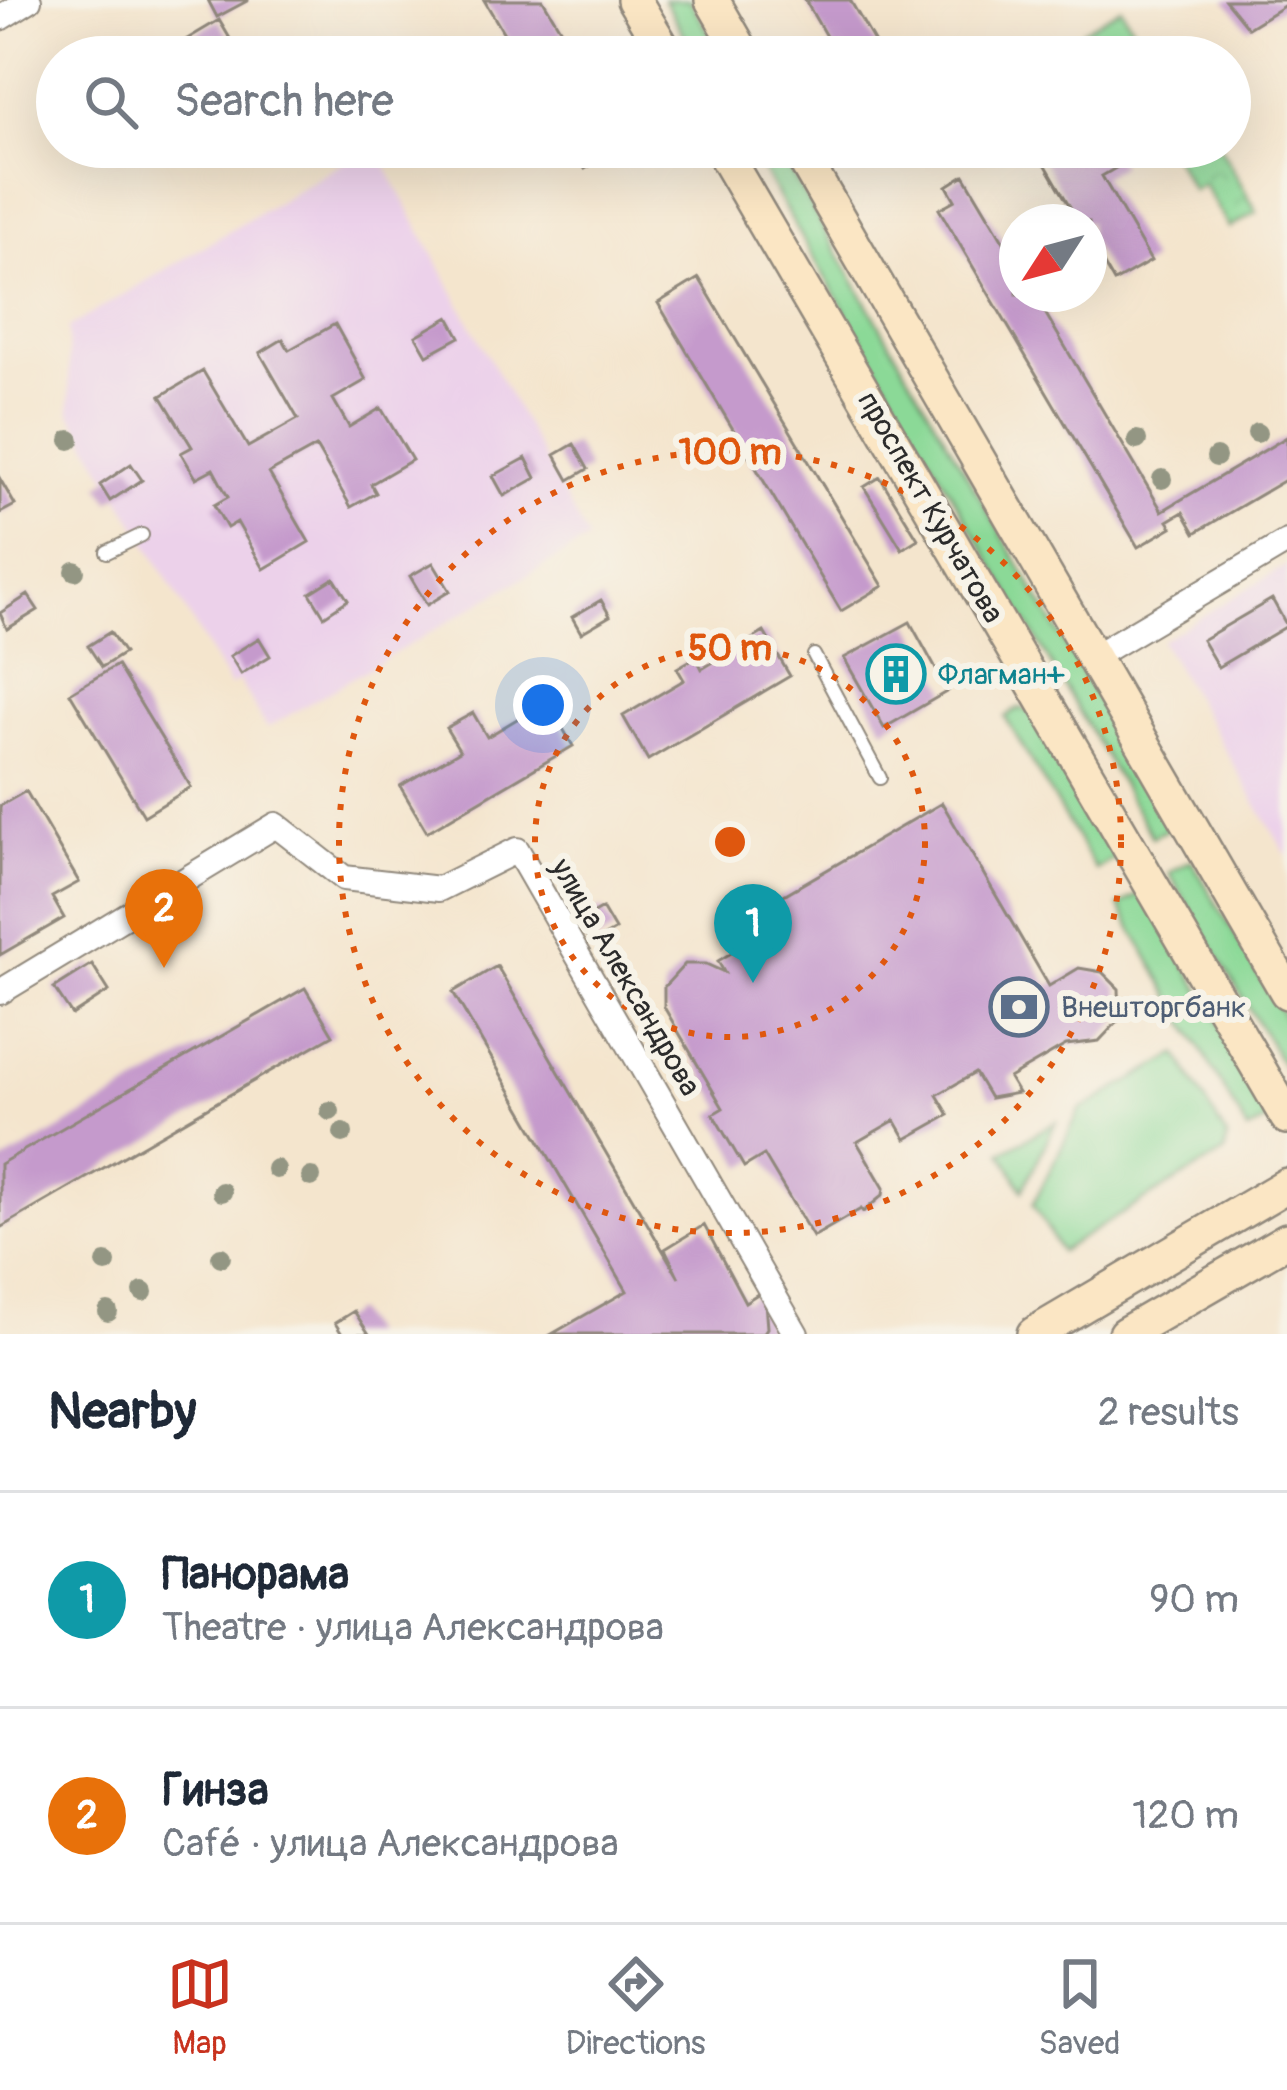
<!DOCTYPE html>
<html lang="en">
<head>
<meta charset="utf-8">
<style>
	:root { --surface:#fff; --page:#f6f6f7; --text:#1f2937; --muted:#747a83; --line:#e0e1e3; --accent:#c8321e }
	body { margin:0; font-family:Pangolin,sans-serif; background:var(--page); color:var(--text) }
	.compass { position:absolute; left:999px; top:204px; width:108px; height:108px; border-radius:50%; background:var(--surface); box-shadow:0 12px 48px #0002; rotate:234deg }
	.you { position:absolute; left:543px; top:705px; width:42px; height:42px; margin:-30px; border:9px solid #fff; border-radius:50%; background:#1a73e8; box-shadow:0 0 0 18px #1a73e833 }
	.badge { display:grid; place-items:center; width:78px; height:78px; border-radius:50%; background:var(--accent); color:#fff; font-size:39px; font-weight:700 }
	.pin { position:absolute; translate:-50% -99px; filter:drop-shadow(0 3px 6px #0008) }
	.pin::after { content:''; position:absolute; top:63px; width:42px; height:36px; background:inherit; clip-path:polygon(0 0,100% 0,50% 100%) }
	.list { margin:0; padding:0; list-style:none }
	h2 { display:flex; justify-content:space-between; align-items:center; height:156px; margin:0; padding:0 48px; font-size:51px }
	h2 small { font-size:39px; font-weight:400; color:var(--muted) }
	.list li { display:grid; grid-template-columns:78px 1fr auto; gap:36px; align-items:center; box-sizing:border-box; height:216px; padding:0 48px; border-top:3px solid var(--line) }
	.list b { display:block; font-size:45px; white-space:nowrap }
	.list p { margin:0; font-size:39px; white-space:nowrap; color:var(--muted) }
	.list em { font-size:39px; font-style:normal; color:var(--muted) }
	.icon { flex:none; width:66px; height:66px; fill:none; stroke:currentColor; stroke-width:2; stroke-linecap:round; stroke-linejoin:round }
	.map { position:relative; flex:none; width:1287px; height:1334px; overflow:hidden }
	.search { position:absolute; background:var(--surface); box-shadow:0 12px 48px #0002; left:36px; right:36px; top:36px; height:132px; display:flex; align-items:center; gap:30px; box-sizing:border-box; padding:0 42px; border-radius:66px; color:var(--muted); font-size:45px }
	.sheet { height:588px; background:var(--surface) }
	nav { display:flex; justify-content:space-around; align-items:center; box-sizing:border-box; height:168px; border-top:3px solid var(--line); background:var(--surface); font-size:33px; color:var(--muted) }
	nav a { display:grid; justify-items:center; gap:6px }
	nav .on { color:var(--accent) }
	.map>svg:first-child { display:block }
	.built { fill:#ecd1ea }
	.green { fill:#8bd997; stroke:#5b8261; stroke-width:3 }
	.park { fill:url(#park-crowns); stroke:#5b8261; stroke-width:3 }
	.building { fill:#c59acc }
	.lines { fill:none; stroke-linecap:round; stroke-linejoin:round }
	.lane-casing { stroke:#90887c; stroke-width:16 }
	.street-casing { stroke:#90887c; stroke-width:28 }
	.secondary-casing { stroke:#90887c; stroke-width:38 }
	.lane { stroke:#fff; stroke-width:12 }
	.street { stroke:#fff; stroke-width:24 }
	.secondary { stroke:#fbe6c4; stroke-width:33 }
	.tree { fill:#939683 }
	.ring { fill:none; stroke:#df570e; stroke-width:6; stroke-dasharray:6 12 }
	.labels { text-anchor:middle; stroke-width:12; stroke-linejoin:round; paint-order:stroke }
	.street-label { font-size:30px; fill:#2b2b2b; stroke:#f7f3e8 }
	.culture-label { font-size:30px; fill:#0d838f; stroke:#f7f3e8; text-anchor:start }
	.service-label { font-size:30px; fill:#4e5e75; stroke:#f7f3e8; text-anchor:start }
	.centre { fill:#df570e; stroke:#f7f3e8; stroke-width:6 }
	.ring-label { font-size:36px; text-anchor:middle; font-weight:bold; fill:#df570e; stroke:#f7f3e8; stroke-width:12; stroke-linejoin:round; paint-order:stroke }
</style>
</head>
<body>
<div class="map">
<svg width="1287" height="1334" viewBox="0 0 1287 1334">
	<defs>
		<pattern id="park-crowns" width="20" height="18" patternUnits="userSpaceOnUse" patternTransform="scale(3)"><rect width="20" height="18" fill="#8bd997"/><path d="M2 6a3 3 0 1 1 6 0M12 15a3 3 0 1 1 6 0" fill="none" stroke="#78ba82"/></pattern>
	</defs>
	<rect width="100%" height="100%" fill="#f7f3e8"/>
	<filter id="ink" filterUnits="userSpaceOnUse"><feTurbulence type="fractalNoise" baseFrequency=".00833" numOctaves="2"/><feDisplacementMap in="SourceGraphic" scale="24" xChannelSelector="R" yChannelSelector="G"/><feConvolveMatrix kernelMatrix="1 2 1 2 8 2 1 2 1" color-interpolation-filters="sRGB"/></filter>
	<filter id="wash" filterUnits="userSpaceOnUse"><feTurbulence type="fractalNoise" baseFrequency=".004" numOctaves="4" result="noise"/><feDisplacementMap in="SourceGraphic" scale="48" xChannelSelector="R" yChannelSelector="G"/><feGaussianBlur stdDeviation="2.7" result="paint"/><feColorMatrix in="noise" values="0 0 0 0 0 0 0 0 0 0 0 0 0 0 0 0 0 1.4 0 .05"/><feComposite in="paint" operator="in"/></filter>
	<g filter="url(#wash)">
		<rect width="100%" height="100%" fill="#f4e5cd"/>
		<path class="built" d="M370,147H375L588,540L267,728L239,681L230,686L70,412L68,328Z
			M1287,565V856L1161,641Z"/>
		<path class="green" d="M664,0H690L723,57H697Z
			M1121,8L1150,57H1098L1082,31Z
			M749,147H776L1172,827L1152,837Z
			M1020,708L1037,714L1120,855L1096,870L1005,717Z
			M1191,860L1287,1022V1073L1169,873Z
			M1144,892L1274,1117L1248,1131L1119,906Z
			M1178,1054L1227,1138L1225,1152L1060,1251L1033,1204L1080,1110Z
			M1056,1122L1023,1190L1002,1152Z"/>
		<path class="park" d="M1168,147H1220L1257,212L1229,228L1203,184L1192,190Z"/>
		<g id="blocks">
			<path class="building" d="M208,0H249L217,17Z
				M484,0H543L577,57H518Z
				M805,0H850L883,57H838Z
				M1225,0H1287V4L1248,28Z
				M219,20L241,57H157Z
				M572,147H621L585,169Z
				M1042,147H1110L1121,165L1102,176L1151,261L1114,282L1089,239V222H1079L1037,150Z
				M964,175L1017,264V294H1034L1162,511L1287,437V479L1195,533L1183,512L1168,521L1172,527L1138,547L939,209L955,200L947,186Z
				M699,278L883,586L841,611L658,303Z
				M449,317L460,337L427,355L416,336Z
				M335,324L366,380L333,399L349,427L381,408L412,460L371,484L376,493L351,507L316,447L269,473L309,542L264,569L237,522L227,528L214,505L228,497L213,469L196,478L181,453L192,447L161,396L203,371L248,447L298,419L260,353L283,339L289,350Z
				M574,444L588,469L569,480L555,455Z
				M526,458L536,478L504,496L493,476Z
				M131,464L142,480L110,501L100,485Z
				M880,477L918,539L902,549L864,487Z
				M0,479L15,505L0,513Z
				M433,563L450,591L427,605L410,576Z
				M334,578L348,600L324,616L310,593Z
				M28,595L38,610L7,629L0,613Z
				M1272,599L1287,626L1218,667L1202,640Z
				M601,600L610,616L581,633L572,617Z
				M910,622L948,691L884,728L844,658Z
				M110,632L124,653L102,667L88,646Z
				M764,632L790,676L648,760L623,716L684,680L677,668L696,657L702,669Z
				M259,638L270,656L241,674L230,656Z
				M117,665L191,787L144,816L70,693Z
				M547,701L573,746L427,832L400,786L460,751L446,728L473,713L487,737Z
				M26,791L79,882L52,897L64,918L0,955V806Z
				M942,803L1049,986L1079,968L1102,972L1119,989L1120,1019L1099,1041L1066,1045L1009,1078L1018,1093L990,1098L975,1073L937,1095L949,1115L906,1139L895,1120L857,1142L884,1188L883,1195L863,1212L861,1209L813,1237L764,1155L744,1167L713,1114L723,1108L664,1007V987L685,964H706L724,972L718,961L741,947L729,927Z
				M602,908L615,930L591,944L578,922Z
				M92,964L109,991L72,1015L54,988Z
				M497,966L679,1278L665,1249L704,1225L745,1302L764,1290L767,1328L763,1334H552L627,1291L453,992Z
				M305,988L333,1035L0,1228V1164Z
				M354,1311L369,1334H342L335,1323Z"/>
		</g>
	</g>
	<g filter="url(#ink)">
		<use href="#blocks" fill-opacity="0" stroke="#90887c" stroke-width="3"/>
		<g class="lines">
			<defs>
				<path id="lane" d="M107,552L142,535
					M814,655L880,778"/>
				<path id="street" d="M0,18L29,0
					M1093,657L1287,542
					M0,992L276,825L344,878L439,889L517,850L796,1334"/>
				<path id="secondary" d="M634,0L668,57
					M712,0L745,57
					M720,147L1287,1117
					M797,147L1287,992
					M1034,1334L1287,1185
					M1125,1334L1287,1240"/>
			</defs>
			<use href="#lane" class="lane-casing"/>
			<use href="#street" class="street-casing"/>
			<use href="#secondary" class="secondary-casing"/>
			<use href="#lane" class="lane"/>
			<use href="#street" class="street"/>
			<use href="#secondary" class="secondary"/>
		</g>
		<g class="tree">
			<circle cx="1257" cy="433" r="10"/>
			<circle cx="70" cy="440" r="10"/>
			<circle cx="1137" cy="440" r="10"/>
			<circle cx="1216" cy="457" r="10"/>
			<circle cx="1162" cy="479" r="10"/>
			<circle cx="75" cy="571" r="10"/>
			<circle cx="330" cy="1111" r="10"/>
			<circle cx="343" cy="1133" r="10"/>
			<circle cx="276" cy="1169" r="10"/>
			<circle cx="311" cy="1177" r="10"/>
			<circle cx="222" cy="1192" r="10"/>
			<circle cx="221" cy="1257" r="10"/>
			<circle cx="106" cy="1263" r="10"/>
			<circle cx="143" cy="1292" r="10"/>
			<circle cx="108" cy="1312" r="10"/>
		</g>
	</g>
	<g class="ring">
		<circle cx="730" cy="842" r="195"/>
		<circle cx="730" cy="842" r="391"/>
	</g>
	<defs>
		<symbol id="building-ring" viewBox="-11 -11 22 22"><circle r="9.5" fill="#f7f3e8" stroke="#0f9aa8" stroke-width="1.5"/><path d="M-4-6H4V6H1V3H-1V6H-4ZM-2.5-4.3h1.7v1.8h-1.7ZM.8-4.3h1.7v1.8H.8ZM-2.5-1h1.7V.8h-1.7ZM.8-1h1.7V.8H.8Z" fill="#0f9aa8"/></symbol>
		<symbol id="bank-ring" viewBox="-11 -11 22 22"><circle r="9.5" fill="#f7f3e8" stroke="#5c6f8a" stroke-width="1.5"/><path d="M-6-4H6V4H-6ZM0-2.3a2.3 2.3 0 1 0 0 4.6a2.3 2.3 0 1 0 0-4.6Z" fill="#5c6f8a"/></symbol>
	</defs>
	<g fill-rule="evenodd">
		<use href="#building-ring" x="863" y="641" width="66" height="66"/>
		<use href="#bank-ring" x="986" y="974" width="66" height="66"/>
	</g>
	<g class="labels">
		<g class="street-label">
			<text transform="translate(931 507) rotate(60)" y="10">проспект Курчатова</text>
			<text transform="translate(626 977) rotate(60)" y="10">улица Александрова</text>
		</g>
		<g class="culture-label">
			<text x="938" y="684">Флагман+</text>
		</g>
		<g class="service-label">
			<text x="1061" y="1017">Внешторгбанк</text>
		</g>
	</g>
	<circle cx="730" cy="842" r="18" class="centre"/>
	<g class="ring-label">
		<text x="730" y="464">100 m</text>
		<text x="730" y="660">50 m</text>
	</g>
</svg>
<svg class="compass" viewBox="-18 -18 36 36"><path d="M0-13l5 13h-10z" fill="#e53935"/><path d="M0 13l5-13h-10z" fill="#747a83"/></svg>
<div class="you"></div>
<div class="pin badge" style="left:753px;top:983px;background:#0f9aa8">1</div>
<div class="pin badge" style="left:164px;top:968px;background:#e8710a">2</div>
<div class="search"><svg class="icon" aria-label="search" viewBox="0 0 24 24"><circle cx="10" cy="10" r="6"/><path d="M15 15l6 6"/></svg>Search here</div>
</div>
<section class="sheet">
<h2>Nearby<small>2 results</small></h2>
<ul class="list">
<li><span class="badge" style="background:#0f9aa8">1</span><div><b>Панорама</b><p>Theatre · улица Александрова</p></div><em>90 m</em></li>
<li><span class="badge" style="background:#e8710a">2</span><div><b>Гинза</b><p>Café · улица Александрова</p></div><em>120 m</em></li>
</ul>
</section>
<nav>
<a class="on"><svg class="icon" aria-label="map" viewBox="0 0 24 24"><path d="M3 6l6-2 6 2 6-2v14l-6 2-6-2-6 2zM9 4v14M15 6v14"/></svg>Map</a>
<a><svg class="icon" aria-label="directions" viewBox="0 0 24 24"><path d="M12 3l9 9-9 9-9-9zM9 14v-3h6M13 9l2 2-2 2"/></svg>Directions</a>
<a><svg class="icon" aria-label="saved" viewBox="0 0 24 24"><path d="M7 4h10v16l-5-4-5 4z"/></svg>Saved</a>
</nav>
</body>
</html>
